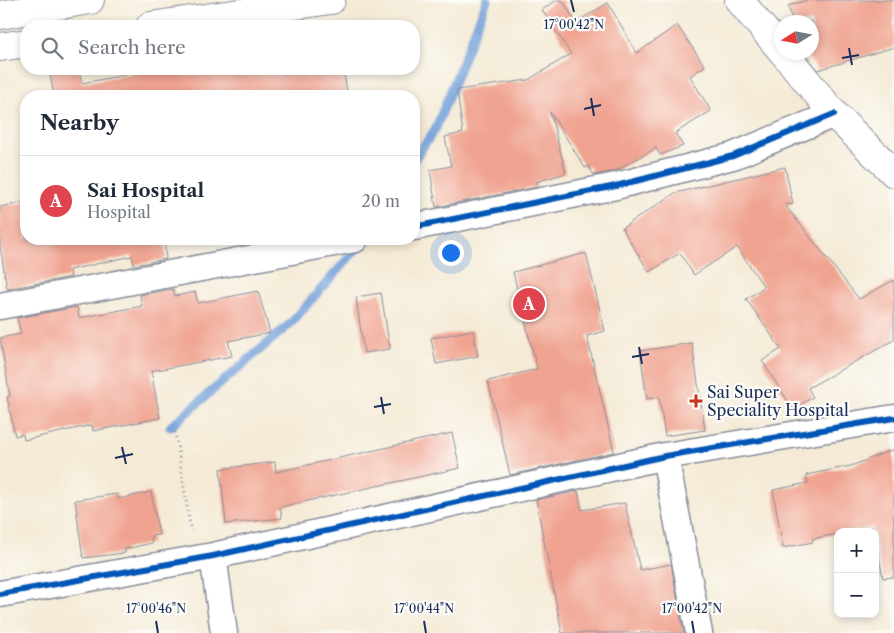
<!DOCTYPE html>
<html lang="en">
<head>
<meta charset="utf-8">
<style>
	:root { --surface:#fff; --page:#f2f2f3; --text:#1f2937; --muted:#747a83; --line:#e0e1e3; --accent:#c8321e }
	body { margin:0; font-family:"Libre Caslon Text",serif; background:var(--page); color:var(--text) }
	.controls { position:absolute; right:15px; bottom:15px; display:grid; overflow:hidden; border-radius:10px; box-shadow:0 2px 8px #0003 }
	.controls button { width:45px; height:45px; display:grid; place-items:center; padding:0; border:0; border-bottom:1px solid var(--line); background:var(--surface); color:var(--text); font:25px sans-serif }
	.compass { position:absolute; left:774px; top:15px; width:45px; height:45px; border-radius:50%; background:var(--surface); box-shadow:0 2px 8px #0003; rotate:259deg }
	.you { position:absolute; left:450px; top:252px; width:18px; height:18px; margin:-12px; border:4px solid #fff; border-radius:50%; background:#1a73e8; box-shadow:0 0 0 8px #1a73e833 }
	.badge { display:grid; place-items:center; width:32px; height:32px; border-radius:50%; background:var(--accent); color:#fff; font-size:16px; font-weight:700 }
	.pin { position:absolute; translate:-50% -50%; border:2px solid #fff; box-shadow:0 1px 5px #0006 }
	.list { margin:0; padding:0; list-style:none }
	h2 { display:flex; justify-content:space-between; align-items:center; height:65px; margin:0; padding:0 20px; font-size:21px }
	h2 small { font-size:16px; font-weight:400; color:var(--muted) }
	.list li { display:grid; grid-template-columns:32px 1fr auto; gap:15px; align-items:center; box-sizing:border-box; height:90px; padding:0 20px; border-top:1px solid var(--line) }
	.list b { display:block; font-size:19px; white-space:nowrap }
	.list p { margin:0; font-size:16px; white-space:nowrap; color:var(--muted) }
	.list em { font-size:16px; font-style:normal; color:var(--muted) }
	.icon { flex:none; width:28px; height:28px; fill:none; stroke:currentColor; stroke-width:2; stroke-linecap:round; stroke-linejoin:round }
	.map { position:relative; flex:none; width:894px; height:633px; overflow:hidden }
	.search { position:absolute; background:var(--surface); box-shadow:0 2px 8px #0003; left:20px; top:20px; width:400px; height:55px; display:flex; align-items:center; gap:12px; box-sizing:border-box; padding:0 18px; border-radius:20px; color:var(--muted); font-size:19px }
	.panel { position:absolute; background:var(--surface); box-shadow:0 2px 8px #0003; left:20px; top:90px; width:400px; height:155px; border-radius:20px }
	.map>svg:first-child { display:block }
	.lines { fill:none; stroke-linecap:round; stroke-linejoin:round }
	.stream { stroke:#709ed8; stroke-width:9 }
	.building { fill:#f0a390 }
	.street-casing { stroke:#888c9a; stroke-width:29 }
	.primary-casing { stroke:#888c9a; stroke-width:30 }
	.path { stroke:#888c9a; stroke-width:3; stroke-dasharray:1 4; stroke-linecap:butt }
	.street { stroke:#fff; stroke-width:26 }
	.primary { stroke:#fff; stroke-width:28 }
	.cycleway-casing { stroke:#fdfcf7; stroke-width:9 }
	.cycleway { stroke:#0057b8; stroke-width:6 }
	.ticks { fill:none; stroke:#1b2f5e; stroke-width:2 }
	.poi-dot { fill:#c8321e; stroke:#fdfcf7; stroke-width:2 }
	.labels { text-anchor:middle; stroke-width:4.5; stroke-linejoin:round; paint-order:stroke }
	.poi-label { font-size:16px; fill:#1b2f5e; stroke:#fdfcf7; text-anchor:start }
	.ticks-label { font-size:12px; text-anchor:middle; fill:#1b2f5e; stroke:#fdfcf7; stroke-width:4.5; stroke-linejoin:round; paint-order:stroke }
</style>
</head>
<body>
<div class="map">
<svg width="894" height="633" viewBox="0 0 894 633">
	<rect width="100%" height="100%" fill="#fdfcf7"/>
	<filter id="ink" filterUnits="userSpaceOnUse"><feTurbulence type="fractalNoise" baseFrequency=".02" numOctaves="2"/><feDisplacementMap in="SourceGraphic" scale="10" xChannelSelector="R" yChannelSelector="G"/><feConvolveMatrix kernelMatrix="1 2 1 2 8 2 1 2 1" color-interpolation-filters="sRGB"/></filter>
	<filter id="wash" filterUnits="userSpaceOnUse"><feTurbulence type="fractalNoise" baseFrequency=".0096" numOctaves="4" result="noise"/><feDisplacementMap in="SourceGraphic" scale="20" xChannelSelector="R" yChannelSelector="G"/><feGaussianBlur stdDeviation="1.12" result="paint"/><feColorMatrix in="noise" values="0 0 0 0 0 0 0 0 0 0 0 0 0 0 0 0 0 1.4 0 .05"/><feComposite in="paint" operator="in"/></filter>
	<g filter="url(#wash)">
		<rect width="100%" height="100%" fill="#f4ead5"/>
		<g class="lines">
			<path class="stream" d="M414,160L436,128L487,0
				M170,427L290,324L360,245"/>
		</g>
		<g id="blocks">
			<path class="building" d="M557,0H562L576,22L608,3L637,53L677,25L705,66L690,76L711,111L675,133L683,146L660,155L656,148L615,171L594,175L589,166L585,168L550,112L566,173L536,182L537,187L436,207L430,170L451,166L445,137L463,133L457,90L528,80L571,54L542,10Z
				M807,0H894V47L818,70L804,52H812V22H793L788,6Z
				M49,69H79L82,83L142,72L141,69H283L284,74L313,69H343L348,96H54Z
				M785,167L793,204L785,205L859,299L894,280V340L808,388L813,397L793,409L762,361L781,349L746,299L764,287L737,247L694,275L680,253L649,272L622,228L675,193Z
				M26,202V239H164L166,259L134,265L132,256L69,270L71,277L7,289L0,246V207Z
				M586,253L605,331L587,336L614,452L510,475L488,381L537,369L513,272Z
				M173,289L175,296L195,292L198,303L258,291L270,333L228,341L232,356L151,371L160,418L93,431L92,425L24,440L23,434L15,436L7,397L10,396L0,338L21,334L17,318L77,307L79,318L142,306L140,295Z
				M381,293L390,349L364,353L356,297Z
				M473,330L478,356L436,364L431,338Z
				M692,343L705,430L665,436L659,397L647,399L640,351Z
				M452,433L460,468L280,507L282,518L226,524L220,469L275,462L276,472Z
				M894,449V577L883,578L873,527L838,532V534L812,539L813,542L783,548L773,490L808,483L806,475L851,466Z
				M578,491L582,510L625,503L640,570L671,564L684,633H562L536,500Z
				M151,492L159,535L151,536L152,543L125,549V553L83,558L75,500L117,494L118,499Z"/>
		</g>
	</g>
	<g filter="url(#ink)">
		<use href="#blocks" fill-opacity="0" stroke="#888c9a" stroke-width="1"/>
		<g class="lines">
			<defs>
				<path id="street" d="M414,227L616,186L733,156L834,114
					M0,306L355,239
					M665,456L699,633
					M213,556L224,633
					M0,594L213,556L665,456L894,418"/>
				<path id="primary" d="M739,0L782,51
					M0,15L90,0
					M150,26L331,0
					M0,47L26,43
					M783,52L834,114L894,173"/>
			</defs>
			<use href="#street" class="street-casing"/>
			<use href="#primary" class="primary-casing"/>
			<path class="path" d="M175,432L191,531"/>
			<use href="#street" class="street"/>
			<use href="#primary" class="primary"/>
			<defs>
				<path id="cycleway" d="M414,227L616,186L733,156L834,114
					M0,594L213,556L665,456L894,418"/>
			</defs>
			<use href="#cycleway" class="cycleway-casing"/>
			<use href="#cycleway" class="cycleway"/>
		</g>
	</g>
	<path class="ticks" d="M571,0L574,12M849,48L852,65M842,58L859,55M591,98L594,116M584,109L601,105M639,347L642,364M632,357L649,354M381,397L384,414M374,407L391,404M122,447L126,464M115,458L133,454M156,621L158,633M424,621L426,633M692,621L694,633"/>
	<path class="poi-dot" d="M693.5 393.5h5v5h5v5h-5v5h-5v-5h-5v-5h5z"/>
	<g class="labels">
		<g class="poi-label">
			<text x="707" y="398">Sai Super<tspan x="707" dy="18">Speciality Hospital</tspan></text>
		</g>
	</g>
	<g class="ticks-label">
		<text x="574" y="29">17°00'42"N</text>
		<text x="156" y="613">17°00'46"N</text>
		<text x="424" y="613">17°00'44"N</text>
		<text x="692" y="613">17°00'42"N</text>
	</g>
</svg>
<div class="controls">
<button>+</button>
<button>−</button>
</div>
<svg class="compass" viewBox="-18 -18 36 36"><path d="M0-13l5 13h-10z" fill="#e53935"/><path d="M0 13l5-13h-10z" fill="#747a83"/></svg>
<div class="you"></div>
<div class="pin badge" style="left:529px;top:304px;background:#e0444e">A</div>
<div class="search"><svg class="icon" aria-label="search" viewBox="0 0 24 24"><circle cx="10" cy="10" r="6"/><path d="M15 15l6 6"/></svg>Search here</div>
<section class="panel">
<h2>Nearby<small></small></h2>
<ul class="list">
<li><span class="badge" style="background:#e0444e">A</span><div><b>Sai Hospital</b><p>Hospital</p></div><em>20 m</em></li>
</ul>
</section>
</div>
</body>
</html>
